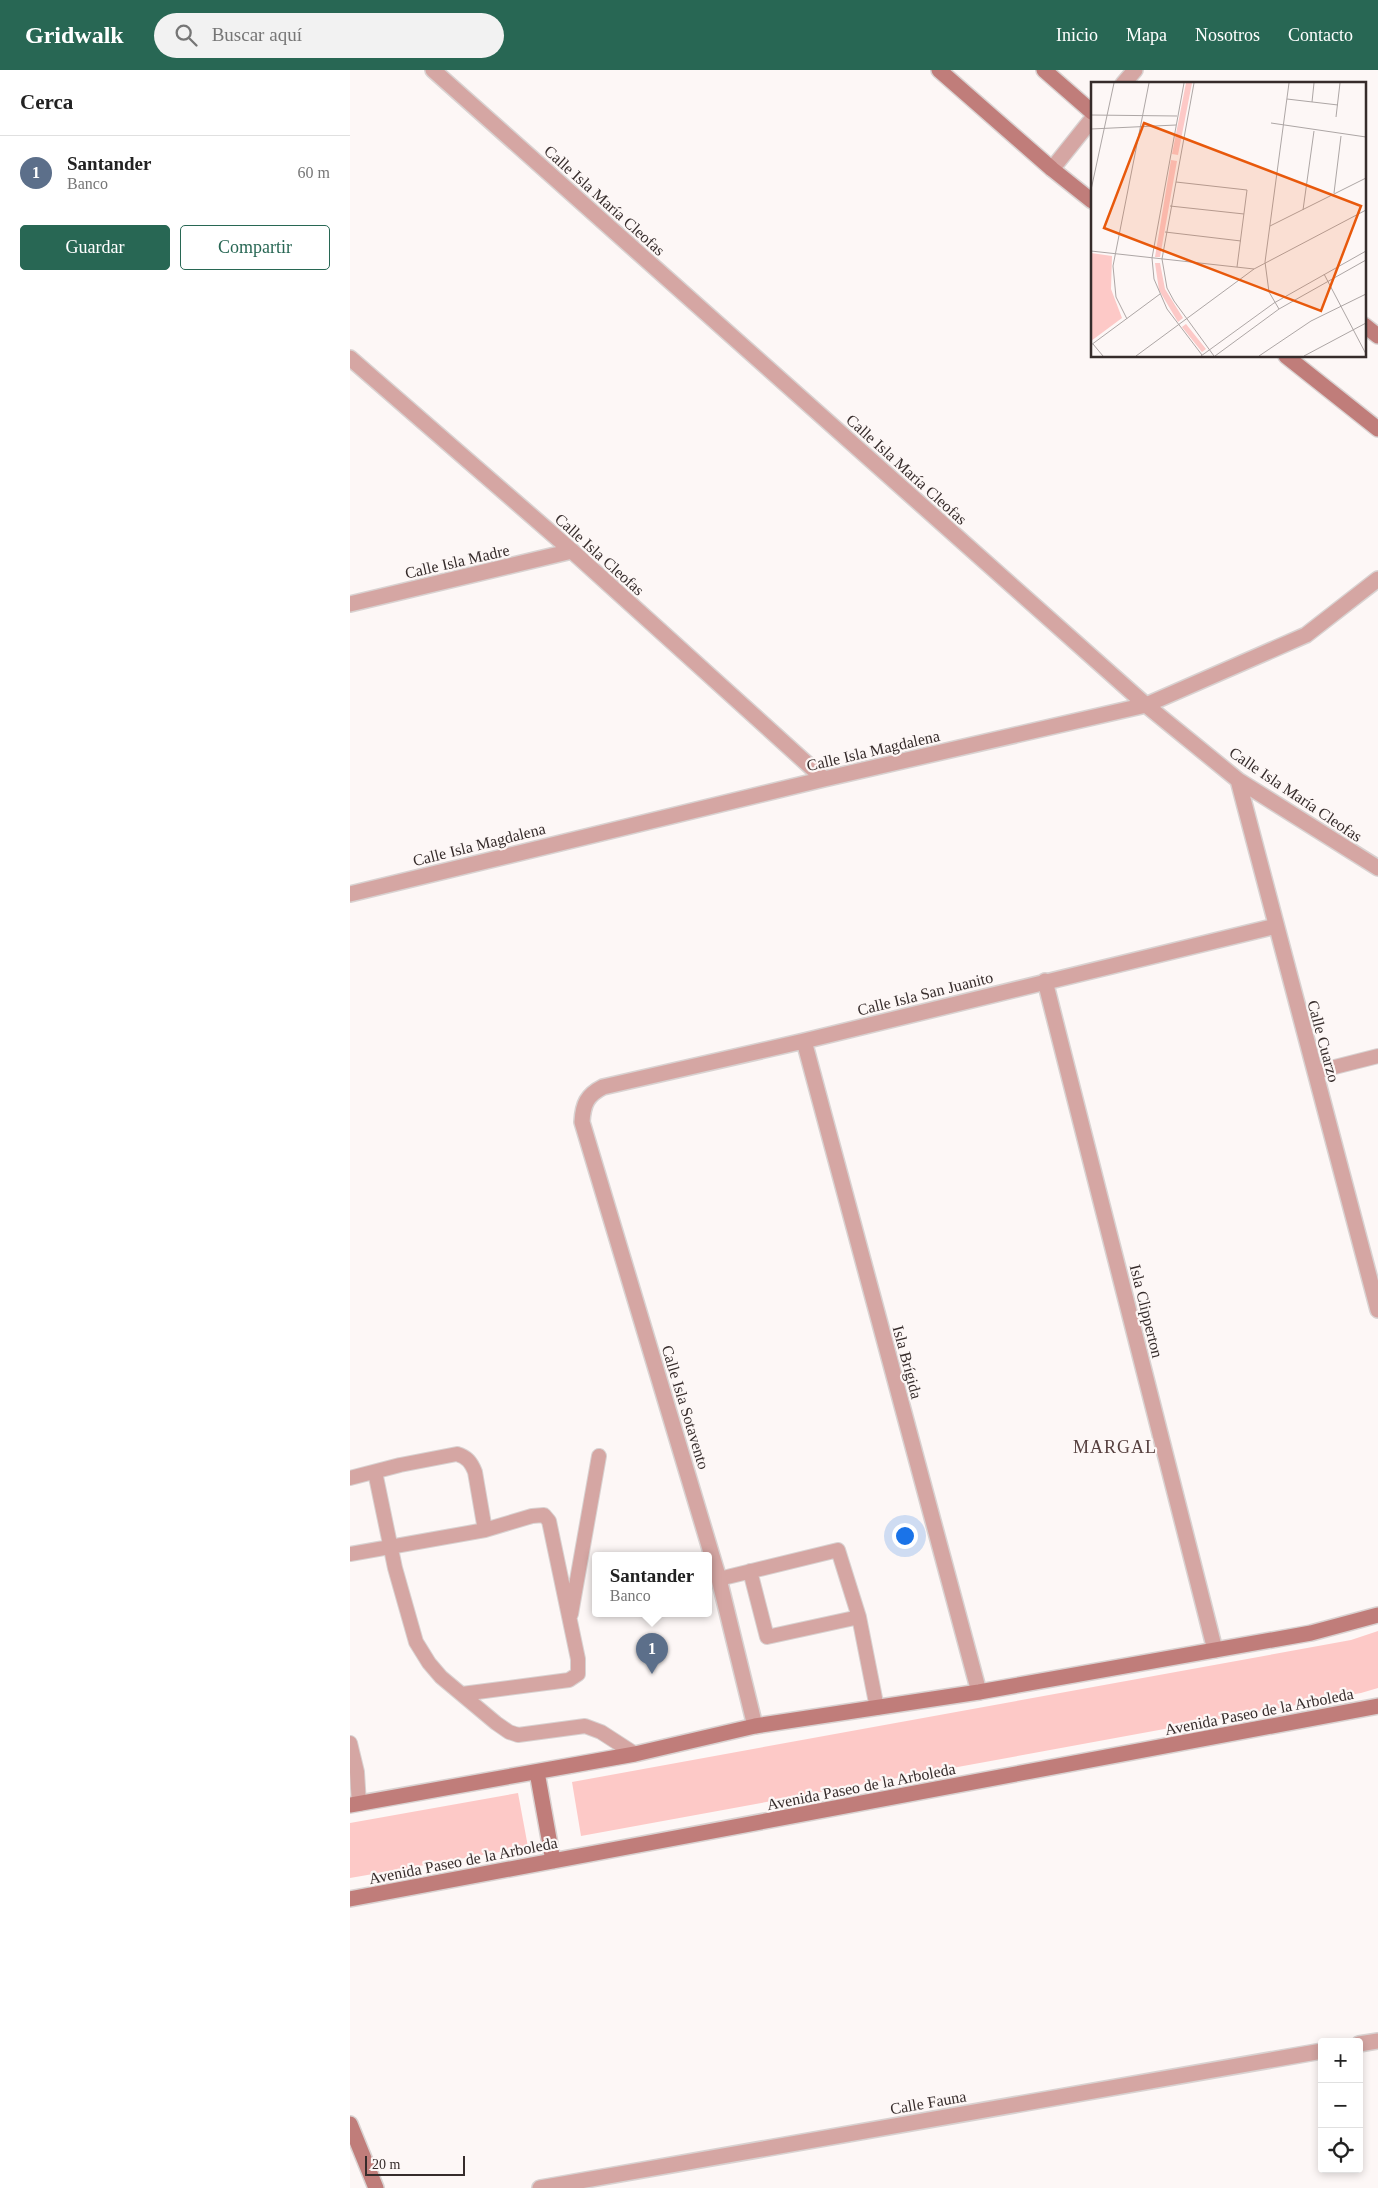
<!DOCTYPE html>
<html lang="es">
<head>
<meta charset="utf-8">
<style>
	:root { --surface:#fff; --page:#f2f2f2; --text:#222; --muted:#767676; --line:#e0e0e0; --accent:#286754 }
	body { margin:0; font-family:"Times New Roman",serif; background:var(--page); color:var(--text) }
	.controls { position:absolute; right:15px; bottom:15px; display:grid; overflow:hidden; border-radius:5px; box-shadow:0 2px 8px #0003 }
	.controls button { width:45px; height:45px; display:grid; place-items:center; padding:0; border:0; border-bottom:1px solid var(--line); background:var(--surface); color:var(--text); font:25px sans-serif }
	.scale { position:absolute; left:15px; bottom:12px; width:100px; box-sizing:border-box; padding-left:5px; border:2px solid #362c2b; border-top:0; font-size:14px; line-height:18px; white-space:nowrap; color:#362c2b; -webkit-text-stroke:4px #fdf7f6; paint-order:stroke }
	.you { position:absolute; left:554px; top:1465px; width:18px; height:18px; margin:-12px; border:4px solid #fff; border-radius:50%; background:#1a73e8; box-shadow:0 0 0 8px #1a73e833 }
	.badge { display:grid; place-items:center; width:32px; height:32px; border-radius:50%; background:var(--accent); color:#fff; font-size:16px; font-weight:700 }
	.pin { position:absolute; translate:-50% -41px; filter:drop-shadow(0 1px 2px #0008) }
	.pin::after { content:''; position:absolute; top:26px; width:18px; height:15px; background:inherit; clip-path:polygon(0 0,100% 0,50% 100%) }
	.popup { position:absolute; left:242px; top:1482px; width:120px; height:65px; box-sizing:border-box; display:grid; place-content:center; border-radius:5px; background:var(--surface); filter:drop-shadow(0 1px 4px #0005); font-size:16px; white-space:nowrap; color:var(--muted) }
	.popup b { font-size:19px; color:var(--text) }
	.popup::after { content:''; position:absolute; left:50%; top:100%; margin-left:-10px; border:10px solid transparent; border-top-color:var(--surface) }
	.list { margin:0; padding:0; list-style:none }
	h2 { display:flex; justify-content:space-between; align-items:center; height:65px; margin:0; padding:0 20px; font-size:21px }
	h2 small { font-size:16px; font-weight:400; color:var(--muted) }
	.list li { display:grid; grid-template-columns:32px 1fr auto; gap:15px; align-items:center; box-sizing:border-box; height:75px; padding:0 20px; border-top:1px solid var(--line) }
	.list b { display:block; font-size:19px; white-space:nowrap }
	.list p { margin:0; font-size:16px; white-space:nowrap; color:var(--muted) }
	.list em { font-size:16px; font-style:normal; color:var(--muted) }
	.actions { display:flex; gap:10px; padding:15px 20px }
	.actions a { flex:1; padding:11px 0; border:1px solid var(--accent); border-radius:5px; text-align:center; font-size:18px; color:var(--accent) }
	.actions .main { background:var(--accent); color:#fff }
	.icon { flex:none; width:28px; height:28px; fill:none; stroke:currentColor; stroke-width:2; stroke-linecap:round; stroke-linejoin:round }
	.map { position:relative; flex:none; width:1028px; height:2118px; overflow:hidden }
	header { display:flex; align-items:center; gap:30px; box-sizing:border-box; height:70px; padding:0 25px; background:var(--accent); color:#fff }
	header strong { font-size:24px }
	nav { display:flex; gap:28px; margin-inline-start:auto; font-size:18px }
	.search { width:350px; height:45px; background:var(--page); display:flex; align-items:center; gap:12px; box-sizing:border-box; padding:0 18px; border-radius:28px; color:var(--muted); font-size:19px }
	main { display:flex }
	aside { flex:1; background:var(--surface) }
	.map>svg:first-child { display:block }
	.green { fill:#fdc9c7 }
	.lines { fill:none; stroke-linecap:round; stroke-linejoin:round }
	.lane-casing { stroke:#d9d2d1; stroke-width:16 }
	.street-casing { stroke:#d9d2d1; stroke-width:18 }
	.secondary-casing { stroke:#d9d2d1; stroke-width:18 }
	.lane { stroke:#d5a6a3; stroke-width:14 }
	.street { stroke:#d5a6a3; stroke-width:15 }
	.secondary { stroke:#c07d7a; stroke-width:15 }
	.labels { text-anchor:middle; stroke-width:4.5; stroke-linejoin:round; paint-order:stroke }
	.street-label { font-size:16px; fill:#362c2b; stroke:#fdf7f6 }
	.neighbourhood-label { font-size:18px; letter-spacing:1px; fill:#56403f; stroke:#fdf7f6 }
	.inset-road { fill:none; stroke:#ada6a5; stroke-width:1 }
	.view { fill:#e8590c; fill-opacity:0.15; stroke:#e8590c; stroke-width:2.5 }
	.inset-edge { fill:none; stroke:#362c2b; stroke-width:2.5 }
</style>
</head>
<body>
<header>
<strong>Gridwalk</strong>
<div class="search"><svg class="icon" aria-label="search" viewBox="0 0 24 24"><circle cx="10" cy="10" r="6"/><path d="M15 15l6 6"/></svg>Buscar aquí</div>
<nav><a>Inicio</a><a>Mapa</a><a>Nosotros</a><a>Contacto</a></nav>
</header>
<main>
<aside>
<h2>Cerca<small></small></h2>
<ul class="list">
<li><span class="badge" style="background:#5c6f8a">1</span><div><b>Santander</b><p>Banco</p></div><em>60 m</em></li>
</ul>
<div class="actions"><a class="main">Guardar</a><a>Compartir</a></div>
</aside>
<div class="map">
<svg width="1028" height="2118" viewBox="0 0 1028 2118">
	<rect width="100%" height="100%" fill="#fdf7f6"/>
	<path class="green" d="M1028,1561V1618L1011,1623L231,1766L222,1712L1001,1570Z
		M168,1723L178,1777L0,1808V1753Z"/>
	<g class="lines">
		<defs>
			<path id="lane" d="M965,1002L1028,986
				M25,1402L45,1498L66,1572L79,1593L91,1607L146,1653L159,1662L168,1665L235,1656L251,1662L285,1684
				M0,1408L50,1395L107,1384C117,1387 121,1392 125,1402L135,1460
				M0,1484L135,1460L182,1446L194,1445L199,1451L228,1589V1604L219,1610L112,1624
				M400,1501L417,1567L509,1547
				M369,1509L488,1480L509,1547L527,1638
				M221,1544L249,1386
				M0,1673L7,1702L9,1734"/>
			<path id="street" d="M83,0L796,635L888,710L1028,798
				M773,14L785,0
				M702,99L742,49
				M0,288L222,481L474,709
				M0,534L222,481
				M888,710L1028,1240
				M0,824L474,709L796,635L956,565L1028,509
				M695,911L865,1580
				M454,971L629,1622
				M405,1656L369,1509L232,1052C233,1034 237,1025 253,1017L454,971L926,856
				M1009,1974L1028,1971
				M190,2118L972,1981"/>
			<path id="secondary" d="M589,0L702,99L742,131
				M694,0L742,42
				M1014,255L1028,266
				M936,286L1028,359
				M187,1702L203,1791
				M0,1735L285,1684L405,1656L629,1622L961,1563L1028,1545
				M0,1829L1028,1636
				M0,2054L26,2118"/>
		</defs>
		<use href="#lane" class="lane-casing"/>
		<use href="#street" class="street-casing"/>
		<use href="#secondary" class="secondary-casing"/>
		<use href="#lane" class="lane"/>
		<use href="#street" class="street"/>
		<use href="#secondary" class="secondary"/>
	</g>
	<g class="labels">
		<g class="street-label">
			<text transform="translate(255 130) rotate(42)" y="6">Calle Isla María Cleofas</text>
			<text transform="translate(557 399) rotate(42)" y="6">Calle Isla María Cleofas</text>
			<text transform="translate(250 484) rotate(42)" y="6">Calle Isla Cleofas</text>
			<text transform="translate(107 491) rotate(-13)" y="6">Calle Isla Madre</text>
			<text transform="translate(523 680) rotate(-13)" y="6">Calle Isla Magdalena</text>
			<text transform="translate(946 724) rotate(34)" y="6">Calle Isla María Cleofas</text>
			<text transform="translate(129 774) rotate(-14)" y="6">Calle Isla Magdalena</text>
			<text transform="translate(575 923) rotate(-14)" y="6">Calle Isla San Juanito</text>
			<text transform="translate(974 971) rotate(75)" y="6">Calle Cuarzo</text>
			<text transform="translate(797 1241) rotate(76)" y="6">Isla Clipperton</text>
			<text transform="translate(558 1292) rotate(75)" y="6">Isla Brígida</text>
			<text transform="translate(336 1337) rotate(73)" y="6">Calle Isla Sotavento</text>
			<text transform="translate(909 1641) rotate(-11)" y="6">Avenida Paseo de la Arboleda</text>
			<text transform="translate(511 1716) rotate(-11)" y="6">Avenida Paseo de la Arboleda</text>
			<text transform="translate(113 1790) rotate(-11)" y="6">Avenida Paseo de la Arboleda</text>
			<text transform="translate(578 2032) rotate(-10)" y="6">Calle Fauna</text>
		</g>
		<g class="neighbourhood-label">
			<text x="765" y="1383">MARGAL</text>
		</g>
	</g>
	<g transform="translate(741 12)">
		<rect width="275" height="275" fill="#fdf7f6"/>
		<path d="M95,1H101L87,73L81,72ZM80,78L86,79L69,175H64ZM0,171L21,174L20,207L31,236L0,259ZM64,181H69L74,207L92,236L87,240L68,208ZM95,242L115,267L111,270L91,245Z" fill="#fdc9c7"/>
		<path class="inset-road" d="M93,1L61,176L63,197L76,227L111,273M103,1L71,177L76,206L83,219L123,274M196,17L247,23M221,20L223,1M0,33L86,34M245,35L249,1M180,41L275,55M0,47L85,43M275,50V78M85,100L156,108L146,185M0,108L23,1M243,111L250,54M79,124L153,132M212,128L223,49M179,144L275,96M74,150L150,159M0,169L163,187M233,192L275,272M188,227L178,210L174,180L198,1M36,237L25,215L22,184L58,1M2,262L12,274M0,263L69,212M45,274L163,187L275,128M110,274L183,221L275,169M124,274L188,227L275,178M168,274L220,239L275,212M213,274L275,241"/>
		<path class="view" d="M53,41L270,124L230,229L13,146Z"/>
		<rect width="275" height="275" class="inset-edge"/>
	</g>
</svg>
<div class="controls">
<button>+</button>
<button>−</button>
<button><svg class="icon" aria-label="locate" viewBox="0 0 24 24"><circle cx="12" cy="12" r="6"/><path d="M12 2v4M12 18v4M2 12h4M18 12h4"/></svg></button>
</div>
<div class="scale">20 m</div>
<div class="you"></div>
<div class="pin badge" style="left:302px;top:1604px;background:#5c6f8a">1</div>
<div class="popup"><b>Santander</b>Banco</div>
</div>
</main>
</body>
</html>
